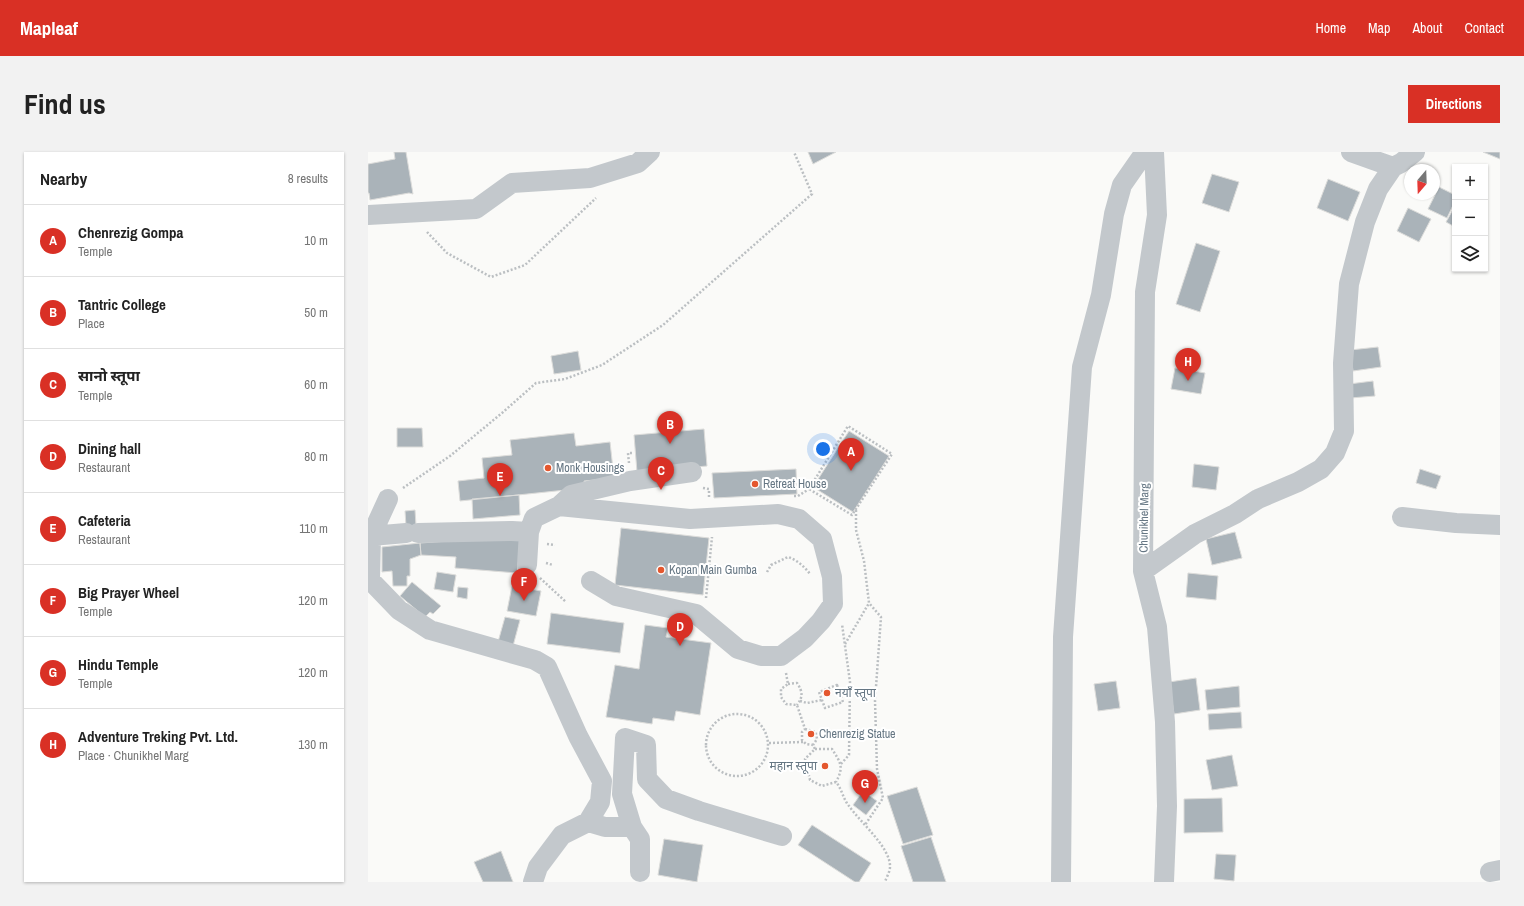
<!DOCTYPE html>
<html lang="en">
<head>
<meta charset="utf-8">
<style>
	:root { --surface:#fff; --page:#f2f2f2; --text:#222; --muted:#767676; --line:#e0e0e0; --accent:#d93025 }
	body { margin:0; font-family:"Archivo Narrow","Noto Sans Devanagari",sans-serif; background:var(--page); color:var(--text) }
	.controls { position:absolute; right:12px; top:12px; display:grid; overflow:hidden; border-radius:0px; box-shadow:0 1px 3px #0004 }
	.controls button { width:36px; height:36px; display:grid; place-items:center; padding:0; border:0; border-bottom:1px solid var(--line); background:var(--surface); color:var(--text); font:20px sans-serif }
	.compass { position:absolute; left:1036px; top:12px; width:36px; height:36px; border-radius:50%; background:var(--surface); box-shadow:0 1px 3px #0004; rotate:199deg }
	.you { position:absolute; left:455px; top:297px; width:14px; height:14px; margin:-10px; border:3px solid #fff; border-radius:50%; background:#1a73e8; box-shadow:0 0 0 6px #1a73e833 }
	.badge { display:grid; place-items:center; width:26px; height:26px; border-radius:50%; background:var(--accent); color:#fff; font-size:13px; font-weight:700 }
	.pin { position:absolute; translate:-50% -33px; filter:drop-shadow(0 1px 2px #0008) }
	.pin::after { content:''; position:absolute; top:21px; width:14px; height:12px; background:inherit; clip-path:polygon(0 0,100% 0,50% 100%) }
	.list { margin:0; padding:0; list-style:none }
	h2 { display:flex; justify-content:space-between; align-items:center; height:52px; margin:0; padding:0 16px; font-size:17px }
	h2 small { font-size:13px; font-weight:400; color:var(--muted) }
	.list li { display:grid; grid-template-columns:26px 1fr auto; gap:12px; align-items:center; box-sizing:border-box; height:72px; padding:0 16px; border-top:1px solid var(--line) }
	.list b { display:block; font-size:15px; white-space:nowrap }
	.list p { margin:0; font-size:13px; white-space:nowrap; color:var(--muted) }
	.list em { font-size:13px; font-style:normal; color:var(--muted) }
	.icon { flex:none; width:22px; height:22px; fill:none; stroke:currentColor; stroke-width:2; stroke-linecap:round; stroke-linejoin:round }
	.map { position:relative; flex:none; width:1132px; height:730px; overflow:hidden; border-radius:0px }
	header { display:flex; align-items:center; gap:24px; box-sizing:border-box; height:56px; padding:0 20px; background:var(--accent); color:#fff }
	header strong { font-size:19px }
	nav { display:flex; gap:22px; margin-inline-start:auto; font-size:14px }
	.intro { display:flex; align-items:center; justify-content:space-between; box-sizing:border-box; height:96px; padding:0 24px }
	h1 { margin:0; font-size:28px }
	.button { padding:10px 18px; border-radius:0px; background:var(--accent); color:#fff; font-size:14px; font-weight:700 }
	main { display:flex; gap:24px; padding:0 24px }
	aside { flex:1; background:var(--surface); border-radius:0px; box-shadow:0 1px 3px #0004 }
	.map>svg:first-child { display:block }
	.building { fill:#aab3b9; stroke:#dcdcda }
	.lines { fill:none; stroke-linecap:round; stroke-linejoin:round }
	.path { stroke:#bbbfc2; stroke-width:2.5; stroke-dasharray:2 2; stroke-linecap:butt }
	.minor { stroke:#c3c8cc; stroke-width:20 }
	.poi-dot { fill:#e4572e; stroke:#fff; stroke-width:1.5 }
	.labels { text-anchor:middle; stroke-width:4; stroke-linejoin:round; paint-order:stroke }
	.poi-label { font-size:12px; fill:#657683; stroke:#fff; text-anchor:start }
	.street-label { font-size:12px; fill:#657683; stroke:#fff }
</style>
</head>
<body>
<header>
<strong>Mapleaf</strong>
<nav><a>Home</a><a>Map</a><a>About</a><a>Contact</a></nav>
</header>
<div class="intro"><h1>Find us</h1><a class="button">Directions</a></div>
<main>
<aside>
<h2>Nearby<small>8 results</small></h2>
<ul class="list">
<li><span class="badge">A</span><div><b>Chenrezig Gompa</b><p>Temple</p></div><em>10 m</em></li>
<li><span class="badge">B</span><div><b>Tantric College</b><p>Place</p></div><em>50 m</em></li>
<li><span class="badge">C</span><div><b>सानो स्तूपा</b><p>Temple</p></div><em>60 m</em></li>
<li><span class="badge">D</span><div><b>Dining hall</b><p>Restaurant</p></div><em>80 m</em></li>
<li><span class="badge">E</span><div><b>Cafeteria</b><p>Restaurant</p></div><em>110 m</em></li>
<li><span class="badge">F</span><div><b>Big Prayer Wheel</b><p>Temple</p></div><em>120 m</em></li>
<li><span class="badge">G</span><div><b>Hindu Temple</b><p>Temple</p></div><em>120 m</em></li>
<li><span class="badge">H</span><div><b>Adventure Treking Pvt. Ltd.</b><p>Place · Chunikhel Marg</p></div><em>130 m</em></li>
</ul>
</aside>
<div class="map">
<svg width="1132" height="730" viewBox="0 0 1132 730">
	<rect width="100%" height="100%" fill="#fafaf8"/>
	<path class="building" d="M26,0H38L45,42L41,41L2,48L1,41H0V12L27,7Z
		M440,0H468L445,12Z
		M1115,0H1132V7Z
		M844,22L871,30L861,60L834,51Z
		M960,27L992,40L980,69L949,56Z
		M1071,35L1087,43V49L1079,66L1060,57Z
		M1087,54V75L1078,70Z
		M1040,56L1063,67L1051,90L1029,79Z
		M828,91L852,99L832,160L808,152Z
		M1010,195L1013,215L985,219L982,198Z
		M210,199L213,218L186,222L183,204Z
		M807,216L837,221L833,242L803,237Z
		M1005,229L1007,244L982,246L981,232Z
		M29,276H54L55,295H29Z
		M336,277L339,314L269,320L266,283Z
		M481,279L521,304L485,360L445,335Z
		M206,281L208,294L242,290L246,326L216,329L217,336L92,349L90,329L116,326L114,306L144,303L142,288Z
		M826,312L851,315L848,338L824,335Z
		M428,317L429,342L346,346L344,321Z
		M1052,317L1073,324L1068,337L1048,331Z
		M151,343L152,363L105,367L104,347Z
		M47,358L49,389H39L37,359Z
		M253,376L341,386L335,443L247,433Z
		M867,380L874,406L844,413L838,387Z
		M154,384L149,421L87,416L88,405L53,403L52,391Z
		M52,391L53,403L42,407V424H39V434H25L24,419L14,420V395Z
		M69,420L88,423L85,440L66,437Z
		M820,421L850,424L848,448L818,445Z
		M44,430L73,454L65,462L62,460L57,465L32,444Z
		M144,434L173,439L168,464L139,459Z
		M90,435L100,436L99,447L89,445Z
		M183,461L256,471L252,501L179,492Z
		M137,465L152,468L145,494L130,490Z
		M277,473L300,476L298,485L343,491L332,563L308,559L306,569L285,566L284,572L238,565L247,513L271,517Z
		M828,526L832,558L806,562L801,530Z
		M748,529L752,556L730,559L726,532Z
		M871,534L872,555L839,558L837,538Z
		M873,560L874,576L841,578L840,562Z
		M864,603L870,634L844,638L838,608Z
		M549,635L565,683L535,692L519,644Z
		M495,639L509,649L498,663L485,653Z
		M854,646L855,680L816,681V647Z
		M444,673L503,711L491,730H487L430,693Z
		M563,685L578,730H545L533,694Z
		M296,687L335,693L329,730L290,723Z
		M133,699L145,730H115L106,710Z
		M848,702L868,703L866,729L846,727Z"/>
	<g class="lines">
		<path class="path" d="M59,80L79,101L123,125L157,113L228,46
			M261,311L260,301H264
			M35,336L82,304L134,261L168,231L197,227L234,213L295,173L444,42L426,0
			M335,336L341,337V345
			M426,344H430L441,337L480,274L524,302L484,363L441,337
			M488,358V378L496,409L501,451L513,465L507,549L509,617L515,646L497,673
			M179,392L187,393
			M178,411L185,413
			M399,420L403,413L420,405C429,408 437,415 442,422
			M172,426L198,450
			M338,446L344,385
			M477,492L501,451
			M418,521L420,532L413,537V545L418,552L429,553L437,577L434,580V588L438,592L445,593L447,597L437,607L442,628L454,634L468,630C474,637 475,647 481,654C492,670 523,696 522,715C522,720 518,726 517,730
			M420,532L429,531C435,540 435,545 429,553
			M469,533L475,550L457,556L451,540Z
			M472,542L482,540
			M432,549L439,551L454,548
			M338 593a31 31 0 1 1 62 0a31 31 0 1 1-62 0Z
			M437,577L448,580L449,587L445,593
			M401,591L435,590
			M447,597H464C473,611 476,615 468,630
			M473,612L481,603L482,530L474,472"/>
		<path class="minor" d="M786,0L789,63L777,140L775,419L789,475L797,570L799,654L796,730
			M983,0L1025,15
			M0,63L108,57L144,31L222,26L270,11L282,0
			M20,347L3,384L2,428L31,458L62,478L167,508L179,515L210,584L234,629L232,650L220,670L194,683L170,715L165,730
			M191,354L203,343L262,329L324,320
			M1034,365L1088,371L1132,373
			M50,381L144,379L161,380L166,366L191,354L322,367L410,362L431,367L454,387L464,425L465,452L453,469L437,486L413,504H393L370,497L328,462L248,444L223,429
			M3,384L38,381
			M159,413L161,380
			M775,419L827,382L867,362L890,347L930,330L953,317L967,301L976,279L975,211L981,132L997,70L1010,37L1025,15L1033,11L1047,0
			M220,670L237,675H264
			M272,720V687L264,675L254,642L257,586L278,593L279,627L298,647L331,659L414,684
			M1122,720L1132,718
			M693,730L695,485L714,215L733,143L746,62L754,33L777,0"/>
	</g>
	<g class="poi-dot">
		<circle cx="180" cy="316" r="4"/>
		<circle cx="387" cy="332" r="4"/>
		<circle cx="293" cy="418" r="4"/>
		<circle cx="459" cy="541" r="4"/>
		<circle cx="443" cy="582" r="4"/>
		<circle cx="457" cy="614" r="4"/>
	</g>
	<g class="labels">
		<g class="poi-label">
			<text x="188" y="320">Monk Housings</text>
			<text x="395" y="336">Retreat House</text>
			<text x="301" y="422">Kopan Main Gumba</text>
			<text x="467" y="545">नयाँ स्तूपा</text>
			<text x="451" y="586">Chenrezig Statue</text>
			<text x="449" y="618" text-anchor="end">महान स्तूपा</text>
		</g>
		<g class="street-label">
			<text transform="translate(776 366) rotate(-89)" y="4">Chunikhel Marg</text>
		</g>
	</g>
</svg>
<div class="controls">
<button>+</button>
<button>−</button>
<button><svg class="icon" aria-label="layers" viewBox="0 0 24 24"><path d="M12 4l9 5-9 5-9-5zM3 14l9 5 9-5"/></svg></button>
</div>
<svg class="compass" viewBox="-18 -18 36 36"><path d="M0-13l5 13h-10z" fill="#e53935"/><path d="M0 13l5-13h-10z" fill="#767676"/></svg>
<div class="you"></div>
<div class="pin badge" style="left:483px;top:319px">A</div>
<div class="pin badge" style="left:302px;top:292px">B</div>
<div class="pin badge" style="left:293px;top:338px">C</div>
<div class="pin badge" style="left:312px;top:494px">D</div>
<div class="pin badge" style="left:132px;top:344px">E</div>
<div class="pin badge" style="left:156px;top:449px">F</div>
<div class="pin badge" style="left:497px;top:651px">G</div>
<div class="pin badge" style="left:820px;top:229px">H</div>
</div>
</main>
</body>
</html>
